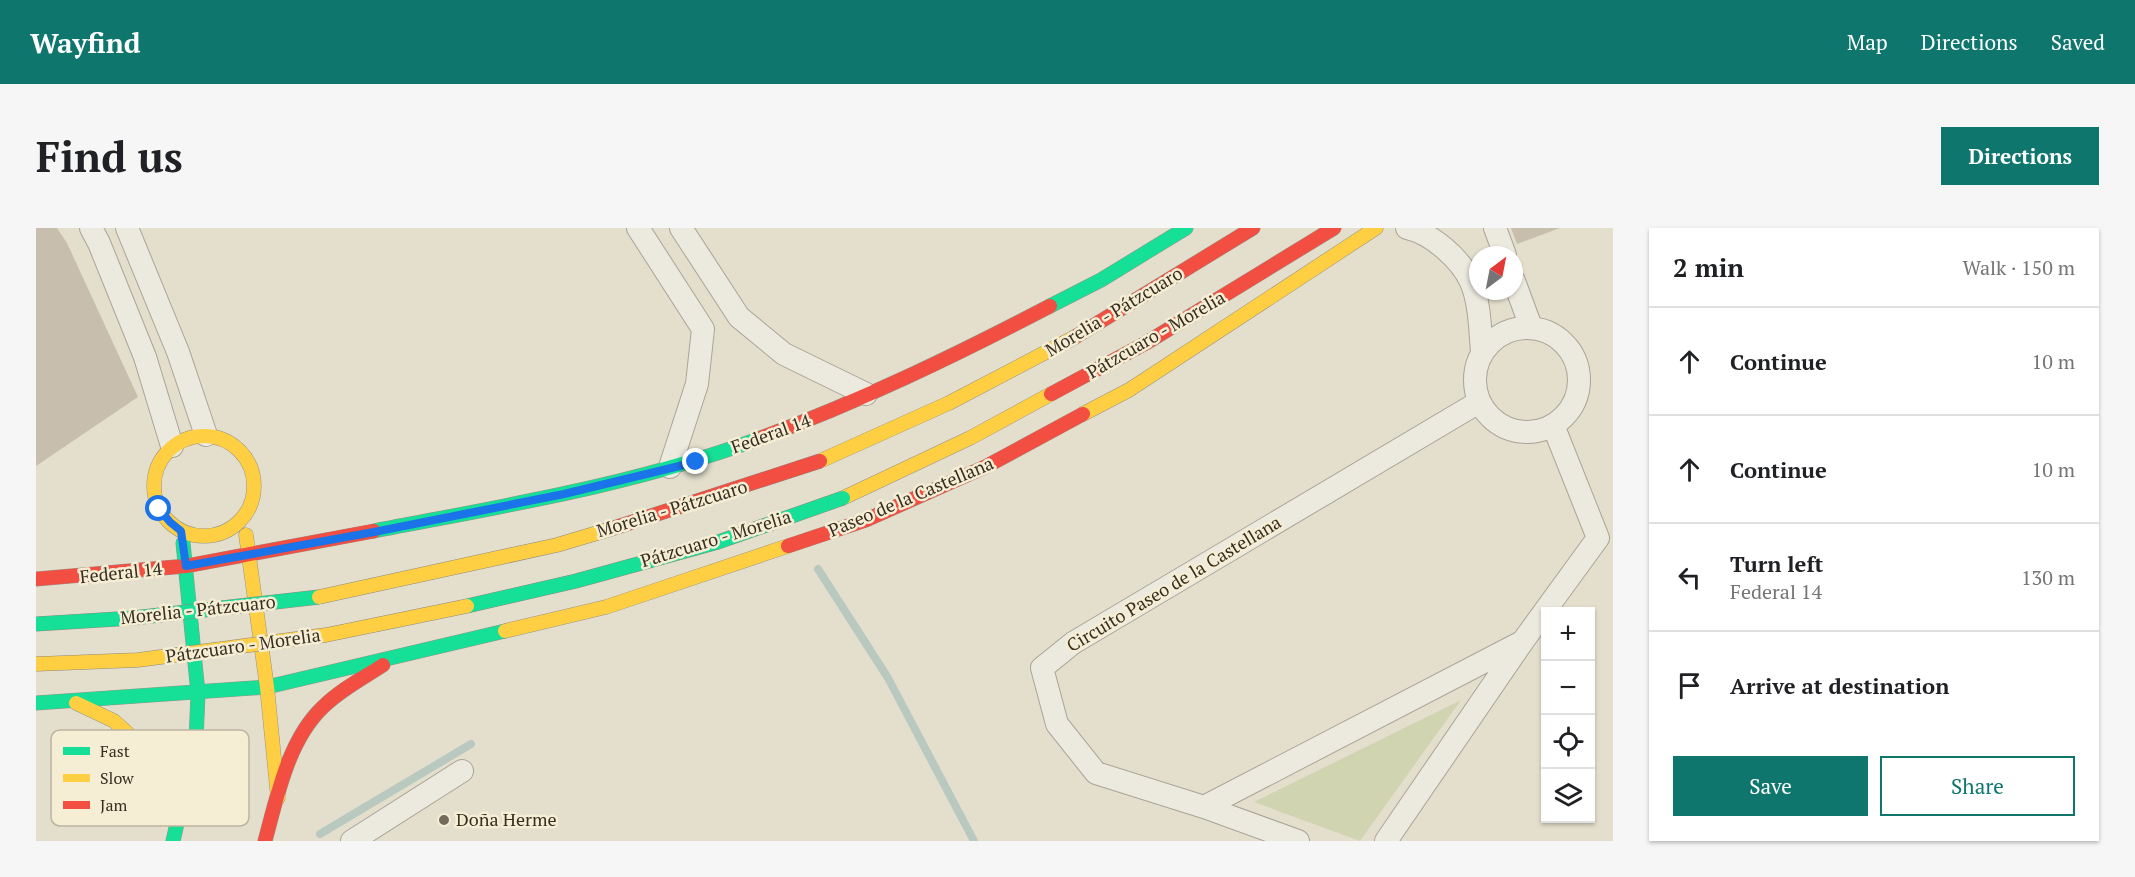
<!DOCTYPE html>
<html lang="en">
<head>
<meta charset="utf-8">
<style>
	:root { --surface:#fff; --page:#f6f6f6; --text:#202124; --muted:#757577; --line:#e0e0e0; --accent:#0f766e }
	body { margin:0; font-family:"PT Serif",serif; background:var(--page); color:var(--text) }
	.controls { position:absolute; right:18px; bottom:18px; display:grid; overflow:hidden; border-radius:0px; box-shadow:0 2px 4px #0004 }
	.controls button { width:54px; height:54px; display:grid; place-items:center; padding:0; border:0; border-bottom:2px solid var(--line); background:var(--surface); color:var(--text); font:30px sans-serif }
	.compass { position:absolute; left:1433px; top:18px; width:54px; height:54px; border-radius:50%; background:var(--surface); box-shadow:0 2px 4px #0004; rotate:32deg }
	.stop { position:absolute; width:18px; height:18px; margin:-14px; border:4px solid #1a73e8; border-radius:50%; background:#fff }
	.stop.end { background:#1a73e8; border-color:#fff; box-shadow:0 2px 6px #0008 }
	.list { margin:0; padding:0; list-style:none }
	h2 { display:flex; justify-content:space-between; align-items:center; height:78px; margin:0; padding:0 24px; font-size:26px }
	h2 small { font-size:20px; font-weight:400; color:var(--muted) }
	.list li { display:grid; grid-template-columns:39px 1fr auto; gap:18px; align-items:center; box-sizing:border-box; height:108px; padding:0 24px; border-top:2px solid var(--line) }
	.list b { display:block; font-size:22px; white-space:nowrap }
	.list p { margin:0; font-size:20px; white-space:nowrap; color:var(--muted) }
	.list em { font-size:20px; font-style:normal; color:var(--muted) }
	.actions { display:flex; gap:12px; padding:18px 24px }
	.actions a { flex:1; padding:14px 0; border:2px solid var(--accent); border-radius:0px; text-align:center; font-size:21px; color:var(--accent) }
	.actions .main { background:var(--accent); color:#fff }
	.icon { flex:none; width:33px; height:33px; fill:none; stroke:currentColor; stroke-width:2; stroke-linecap:round; stroke-linejoin:round }
	.map { position:relative; flex:none; width:1577px; height:613px; overflow:hidden; border-radius:0px }
	header { display:flex; align-items:center; gap:36px; box-sizing:border-box; height:84px; padding:0 30px; background:var(--accent); color:#fff }
	header strong { font-size:28px }
	nav { display:flex; gap:33px; margin-inline-start:auto; font-size:21px }
	.intro { display:flex; align-items:center; justify-content:space-between; box-sizing:border-box; height:144px; padding:0 36px }
	h1 { margin:0; font-size:42px }
	.button { padding:15px 27px; border-radius:0px; background:var(--accent); color:#fff; font-size:21px; font-weight:700 }
	main { display:flex; gap:36px; padding:0 36px }
	aside { flex:1; background:var(--surface); border-radius:0px; box-shadow:0 2px 4px #0004 }
	.map>svg:first-child { display:block }
	.green { fill:#d0d4b0 }
	.lines { fill:none; stroke-linecap:round; stroke-linejoin:round }
	.stream { stroke:#b9c9c0; stroke-width:8 }
	.building { fill:#c7beae }
	.street-casing { stroke:#a9a496; stroke-width:24 }
	.fast-casing { stroke:#999386; stroke-width:15 }
	.slow-casing { stroke:#999386; stroke-width:15 }
	.jam-casing { stroke:#999386; stroke-width:15 }
	.street { stroke:#ece9df; stroke-width:22 }
	.fast { stroke:#16e098; stroke-width:14 }
	.slow { stroke:#ffcf43; stroke-width:14 }
	.jam { stroke:#f24e42; stroke-width:14 }
	.fast-bridge-casing { stroke:#8f897d; stroke-width:15; stroke-linecap:butt }
	.slow-bridge-casing { stroke:#8f897d; stroke-width:15; stroke-linecap:butt }
	.jam-bridge-casing { stroke:#8f897d; stroke-width:15; stroke-linecap:butt }
	.fast-bridge { stroke:#16e098; stroke-width:14 }
	.slow-bridge { stroke:#ffcf43; stroke-width:14 }
	.jam-bridge { stroke:#f24e42; stroke-width:14 }
	.route { stroke:#1a73e8; stroke-width:8 }
	.poi-dot { fill:#746b5c; stroke:#f5eed4; stroke-width:2 }
	.labels { text-anchor:middle; stroke-width:5; stroke-linejoin:round; paint-order:stroke }
	.street-label { font-size:18px; fill:#382d1f; stroke:#f5eed4 }
	.poi-label { font-size:18px; fill:#382d1f; stroke:#f5eed4; text-anchor:start }
	.key { fill:#f5eed4; stroke:#bcb49e; stroke-width:1.5 }
	.key-label { font-size:16px; fill:#382d1f }
</style>
</head>
<body>
<header>
<strong>Wayfind</strong>
<nav><a>Map</a><a>Directions</a><a>Saved</a></nav>
</header>
<div class="intro"><h1>Find us</h1><a class="button">Directions</a></div>
<main>
<div class="map">
<svg width="1577" height="613" viewBox="0 0 1577 613">
	<rect width="100%" height="100%" fill="#e4dfcd"/>
	<path class="green" d="M1425,472L1324,613L1218,574Z"/>
	<g class="lines">
		<path class="stream" d="M782,341L852,450L938,613
			M284,606L435,516"/>
	</g>
	<path class="building" d="M0,0H21L31,15L102,169L0,238Z
		M1475,0H1524L1481,16Z"/>
	<g class="lines">
		<defs>
			<path id="street" d="M55,0L63,15L109,129L136,218
				M91,0L142,124L170,207
				M602,0L667,101L661,156L634,239
				M645,0L703,89L748,126L830,166
				M1371,0C1395,5 1425,31 1435,54C1444,75 1444,101 1446,124
				M1459,0L1469,27
				M1478,53L1495,99
				M1439 152a52 52 0 1 1 104 0a52 52 0 1 1-104 0Z
				M1168,579L1484,415
				M316,613L426,543
				M1262,613L1168,579L1060,545L1021,496L1006,440L1037,415L1443,174
				M1350,613L1487,413L1562,310L1517,197"/>
			<path id="fast" d="M1014,78L1065,52L1150,0
				M338,303C467,278 598,257 722,211
				M0,475L231,459L469,403
				M137,613L160,513L162,465L147,315"/>
			<path id="slow" d="M1047,186L1093,162L1340,0
				M118 258a50 50 0 1 1 100 0a50 50 0 1 1-100 0Z
				M784,233L913,175L1039,109
				M807,270L934,210L1015,166
				M210,307L231,459L242,570
				M469,403L570,379L752,318
				M40,475L78,493L121,532L145,586"/>
			<path id="jam" d="M1039,109L1217,0
				M1015,166L1110,115L1298,0
				M722,211C823,174 918,128 1014,78
				M752,318L830,292L949,239L1047,186
				M0,351L150,338L338,303
				M229,613C241,569 252,512 287,479C304,462 327,450 347,437"/>
		</defs>
		<use href="#street" class="street-casing"/>
		<use href="#fast" class="fast-casing"/>
		<use href="#slow" class="slow-casing"/>
		<use href="#jam" class="jam-casing"/>
		<use href="#street" class="street"/>
		<use href="#fast" class="fast"/>
		<use href="#slow" class="slow"/>
		<use href="#jam" class="jam"/>
		<defs>
			<path id="fast-bridge" d="M431,378L540,353L682,314L807,270
				M0,396L97,390L283,369"/>
			<path id="slow-bridge" d="M283,369L521,317L578,300
				M0,436L102,432L290,407L431,378"/>
			<path id="jam-bridge" d="M578,300L784,233"/>
		</defs>
		<use href="#fast-bridge" class="fast-bridge-casing"/>
		<use href="#slow-bridge" class="slow-bridge-casing"/>
		<use href="#jam-bridge" class="jam-bridge-casing"/>
		<use href="#fast-bridge" class="fast-bridge"/>
		<use href="#slow-bridge" class="slow-bridge"/>
		<use href="#jam-bridge" class="jam-bridge"/>
	</g>
	<g class="lines">
		<path class="route" d="M123,281L134,294L145,303L150,338L338,304L528,266L660,234"/>
	</g>
	<circle class="poi-dot" cx="408" cy="592" r="6"/>
	<g class="labels">
		<g class="street-label">
			<text transform="translate(1078 84) rotate(-31)" y="6">Morelia - Pátzcuaro</text>
			<text transform="translate(1120 107) rotate(-30)" y="6">Pátzcuaro - Morelia</text>
			<text transform="translate(735 206) rotate(-20)" y="6">Federal 14</text>
			<text transform="translate(875 269) rotate(-23)" y="6">Paseo de la Castellana</text>
			<text transform="translate(636 281) rotate(-17)" y="6">Morelia - Pátzcuaro</text>
			<text transform="translate(680 311) rotate(-17)" y="6">Pátzcuaro - Morelia</text>
			<text transform="translate(85 345) rotate(-6)" y="6">Federal 14</text>
			<text transform="translate(1138 356) rotate(-31)" y="6">Circuito Paseo de la Castellana</text>
			<text transform="translate(162 382) rotate(-6)" y="6">Morelia - Pátzcuaro</text>
			<text transform="translate(207 418) rotate(-8)" y="6">Pátzcuaro - Morelia</text>
		</g>
		<g class="poi-label">
			<text x="420" y="598">Doña Herme</text>
		</g>
	</g>
	<rect x="15" y="502" width="198" height="96" rx="9" class="key"/>
	<rect x="27" y="519" width="27" height="8" fill="#16e098"/>
	<rect x="27" y="546" width="27" height="8" fill="#ffcf43"/>
	<rect x="27" y="573" width="27" height="8" fill="#f24e42"/>
	<g class="key-label">
		<text x="64" y="529">Fast</text>
		<text x="64" y="556">Slow</text>
		<text x="64" y="583">Jam</text>
	</g>
</svg>
<div class="controls">
<button>+</button>
<button>−</button>
<button><svg class="icon" aria-label="locate" viewBox="0 0 24 24"><circle cx="12" cy="12" r="6"/><path d="M12 2v4M12 18v4M2 12h4M18 12h4"/></svg></button>
<button><svg class="icon" aria-label="layers" viewBox="0 0 24 24"><path d="M12 4l9 5-9 5-9-5zM3 14l9 5 9-5"/></svg></button>
</div>
<svg class="compass" viewBox="-18 -18 36 36"><path d="M0-13l5 13h-10z" fill="#e53935"/><path d="M0 13l5-13h-10z" fill="#757577"/></svg>
<div class="stop" style="left:123px;top:281px"></div>
<div class="stop end" style="left:660px;top:234px"></div>
</div>
<aside>
<h2>2 min<small>Walk · 150 m</small></h2>
<ul class="list">
<li><svg class="icon" aria-label="ahead" viewBox="0 0 24 24"><path d="M12 20V5M6 11l6-6 6 6"/></svg><div><b>Continue</b></div><em>10 m</em></li>
<li><svg class="icon" aria-label="ahead" viewBox="0 0 24 24"><path d="M12 20V5M6 11l6-6 6 6"/></svg><div><b>Continue</b></div><em>10 m</em></li>
<li><svg class="icon" aria-label="left" viewBox="0 0 24 24"><path d="M17 20v-9H6M10 6l-5 5 5 5"/></svg><div><b>Turn left</b><p>Federal 14</p></div><em>130 m</em></li>
<li><svg class="icon" aria-label="arrive" viewBox="0 0 24 24"><path d="M6 21V4h12l-3 4 3 4H6"/></svg><div><b>Arrive at destination</b></div></li>
</ul>
<div class="actions"><a class="main">Save</a><a>Share</a></div>
</aside>
</main>
</body>
</html>
